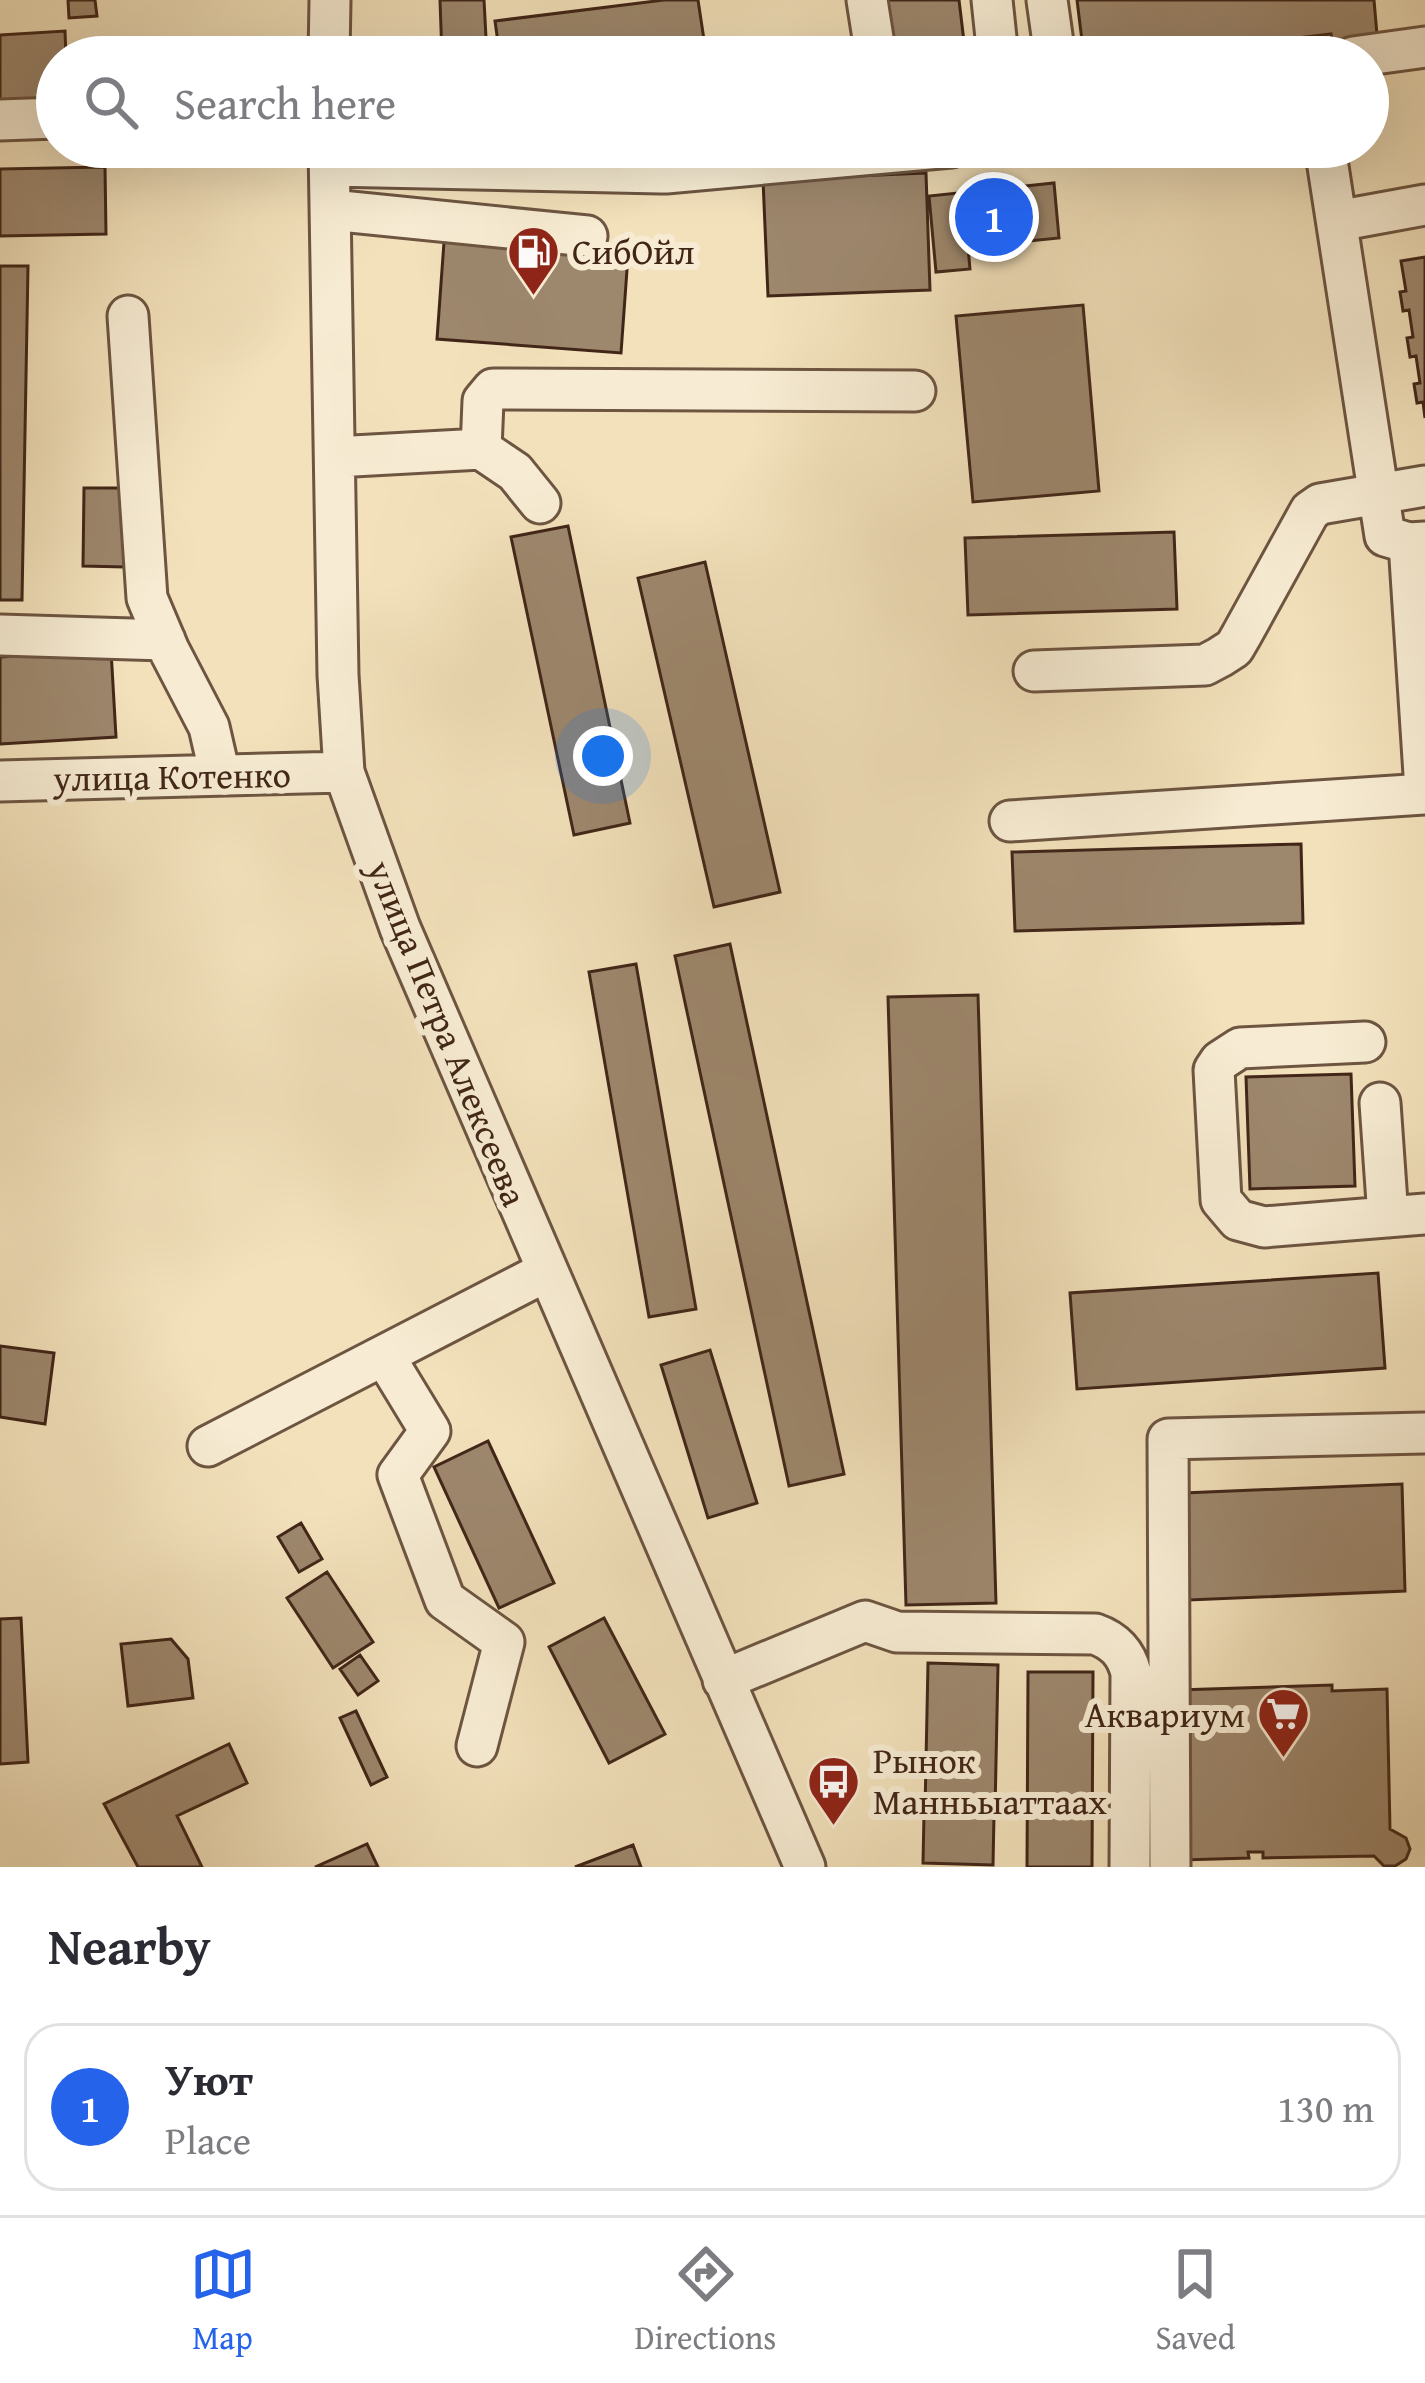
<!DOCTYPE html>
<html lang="en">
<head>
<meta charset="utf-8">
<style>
	:root { --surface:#fff; --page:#f7f7f7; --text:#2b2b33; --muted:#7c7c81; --line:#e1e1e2; --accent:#2563eb }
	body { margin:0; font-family:"Gentium Book Plus",serif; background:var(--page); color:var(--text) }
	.you { position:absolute; left:603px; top:756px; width:42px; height:42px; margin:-30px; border:9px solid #fff; border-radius:50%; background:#1a73e8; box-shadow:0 0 0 18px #1a73e833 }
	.badge { display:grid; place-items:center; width:78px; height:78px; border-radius:50%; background:var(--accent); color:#fff; font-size:39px; font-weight:700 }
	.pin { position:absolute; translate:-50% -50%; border:6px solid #fff; box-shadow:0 3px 12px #0006 }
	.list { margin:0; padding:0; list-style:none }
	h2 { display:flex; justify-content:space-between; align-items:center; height:156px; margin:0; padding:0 48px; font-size:51px }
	h2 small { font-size:39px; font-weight:400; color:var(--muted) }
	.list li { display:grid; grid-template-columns:78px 1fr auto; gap:36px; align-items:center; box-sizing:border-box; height:168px; margin:0 24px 24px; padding:0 24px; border:3px solid var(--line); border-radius:36px }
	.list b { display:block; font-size:45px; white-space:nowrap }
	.list p { margin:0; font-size:39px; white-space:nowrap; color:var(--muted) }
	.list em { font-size:39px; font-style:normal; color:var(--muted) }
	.icon { flex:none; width:66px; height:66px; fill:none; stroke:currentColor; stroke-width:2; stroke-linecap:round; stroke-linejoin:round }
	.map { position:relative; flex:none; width:1425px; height:1867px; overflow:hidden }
	.search { position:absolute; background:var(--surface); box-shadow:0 12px 48px #0002; left:36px; right:36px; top:36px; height:132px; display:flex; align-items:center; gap:30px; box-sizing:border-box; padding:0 42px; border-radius:66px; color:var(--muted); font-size:45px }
	.sheet { height:348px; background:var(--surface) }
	nav { display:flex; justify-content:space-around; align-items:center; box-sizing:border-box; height:168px; border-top:3px solid var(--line); background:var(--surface); font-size:33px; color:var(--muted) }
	nav a { display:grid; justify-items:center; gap:6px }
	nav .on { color:var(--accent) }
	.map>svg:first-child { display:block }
	.building { fill:#9d876d; stroke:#412618; stroke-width:3 }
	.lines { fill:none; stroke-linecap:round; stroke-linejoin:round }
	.minor-casing { stroke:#6d5541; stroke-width:45 }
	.minor { stroke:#f7ecd3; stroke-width:39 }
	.labels { text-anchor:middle; stroke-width:12; stroke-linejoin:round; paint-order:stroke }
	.poi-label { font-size:36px; fill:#412618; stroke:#f7ecd3; text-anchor:start }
	.street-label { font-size:36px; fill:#412618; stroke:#f7ecd3 }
</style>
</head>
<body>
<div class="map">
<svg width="1425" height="1867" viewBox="0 0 1425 1867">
	<rect width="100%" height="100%" fill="#f2e1bb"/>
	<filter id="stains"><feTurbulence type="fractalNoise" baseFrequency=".00167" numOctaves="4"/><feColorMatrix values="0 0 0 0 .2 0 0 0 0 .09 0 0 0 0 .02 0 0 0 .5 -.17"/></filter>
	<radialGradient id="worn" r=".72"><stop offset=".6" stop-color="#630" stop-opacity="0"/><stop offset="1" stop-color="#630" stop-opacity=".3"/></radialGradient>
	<path class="building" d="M68,0H95L97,16L69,18Z
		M440,0H484L487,57H442Z
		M664,0H698L706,53L675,57H500L495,21Z
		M882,0H959L965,50L889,57Z
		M1077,0H1374L1377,35L1332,41L1331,34L1140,57H1084Z
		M65,31L66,57H57V104L0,107V35Z
		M105,167L106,234L0,236V169Z
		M926,173L930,290L768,296L763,180Z
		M1054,183L1059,238L968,247L970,269L936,272L929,196Z
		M444,242L628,256L621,353L437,339Z
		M1425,257V418L1423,402L1417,403L1414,384L1420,383L1416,356L1410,357L1407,338L1413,337L1409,310L1403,311L1400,292L1406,291L1401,261Z
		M0,266H28L22,600H0Z
		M1083,305L1099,491L973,502L956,316Z
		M84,488H125L124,567L83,566Z
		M568,526L630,823L574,835L511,537Z
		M1174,532L1177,609L968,615L965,538Z
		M705,562L780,892L714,907L638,578Z
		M111,650L116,737L0,744V657Z
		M1301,844L1303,923L1015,931L1012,852Z
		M730,944L844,1474L789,1486L675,956Z
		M636,964L696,1309L649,1317L589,972Z
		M978,995L996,1603L906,1605L888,997Z
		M1351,1074L1355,1186L1250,1189L1246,1077Z
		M1378,1273L1385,1368L1077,1389L1070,1293Z
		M0,1346L54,1353L45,1424L0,1417Z
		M710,1350L757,1503L708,1518L661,1365Z
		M488,1441L554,1583L499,1608L434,1467Z
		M1402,1484L1405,1591L1189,1600L1184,1493Z
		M301,1523L322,1559L299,1572L278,1537Z
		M327,1572L373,1642L333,1668L287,1598Z
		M21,1618L28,1762L0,1764V1619Z
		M604,1618L665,1734L609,1763L549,1647Z
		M171,1639L188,1659L193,1698L128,1706L121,1644Z
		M360,1655L378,1681L358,1695L340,1669Z
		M928,1663L998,1665L995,1811L925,1810Z
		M1028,1672H1093L1092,1867H1027Z
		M1332,1685V1691L1387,1689L1390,1829L1406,1838L1410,1849L1406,1859L1395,1866H1384L1374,1856L1263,1858V1852H1248L1249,1858L1182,1860L1178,1690Z
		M356,1711L387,1777L371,1785L340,1718Z
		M229,1744L247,1783L177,1816L202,1867H138L104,1804Z
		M924,1814L994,1815L993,1865L923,1863Z
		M367,1844L378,1867H315Z
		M633,1845L641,1867H575Z"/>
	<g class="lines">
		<defs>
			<path id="minor" d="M867,0L876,57
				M992,0L998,57
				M1047,0L1055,57
				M329,57L330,0
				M1353,57L1425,47
				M0,120L57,118
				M329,147L338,675L344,772L400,928L805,1867
				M1325,147L1385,536L1409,543L1425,542
				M330,166L661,173L699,147
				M666,173L951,147
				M331,210L587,236
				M1337,221L1425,205
				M128,316L147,598L169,650L209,727L220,775
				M481,449L483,401L493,389L915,391
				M335,457L481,449L515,472L540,503
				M1409,543L1425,790
				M0,635L165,640
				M1034,671L1205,665L1220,657L1234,648L1241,636L1310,511L1320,504L1425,486
				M0,781L344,772
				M1010,821L1425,794
				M1365,1042L1240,1048L1220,1061L1214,1070L1221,1200L1238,1220L1264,1227L1425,1214
				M1380,1103L1388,1217
				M385,1357L430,1431L398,1475L445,1600L504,1642L477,1746
				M208,1446L547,1271
				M723,1680L865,1621L897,1632L1095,1634C1115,1641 1126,1653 1131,1673L1130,1867
				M1170,1867L1168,1439L1425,1433"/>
		</defs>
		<use href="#minor" class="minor-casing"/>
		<use href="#minor" class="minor"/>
	</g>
	<defs>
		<symbol id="fuel-pin" viewBox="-11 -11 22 30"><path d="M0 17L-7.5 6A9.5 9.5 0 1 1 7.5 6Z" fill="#8f2418" stroke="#f7ecd3"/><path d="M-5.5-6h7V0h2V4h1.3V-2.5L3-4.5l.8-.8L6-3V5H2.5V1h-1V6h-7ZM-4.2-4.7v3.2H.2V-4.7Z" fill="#fff"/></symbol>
		<symbol id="supermarket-pin" viewBox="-11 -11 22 30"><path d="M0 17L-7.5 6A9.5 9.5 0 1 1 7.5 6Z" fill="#8f2418" stroke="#f7ecd3"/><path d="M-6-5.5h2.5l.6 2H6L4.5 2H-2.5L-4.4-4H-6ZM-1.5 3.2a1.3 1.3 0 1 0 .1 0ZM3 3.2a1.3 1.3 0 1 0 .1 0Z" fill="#fff"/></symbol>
		<symbol id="bus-pin" viewBox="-11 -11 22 30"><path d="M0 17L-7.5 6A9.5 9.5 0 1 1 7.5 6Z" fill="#8f2418" stroke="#f7ecd3"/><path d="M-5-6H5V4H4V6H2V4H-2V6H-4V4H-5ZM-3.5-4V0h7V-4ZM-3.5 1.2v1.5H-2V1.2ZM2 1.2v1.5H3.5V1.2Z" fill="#fff"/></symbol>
	</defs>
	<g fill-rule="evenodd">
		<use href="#fuel-pin" x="504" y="222" width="59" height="81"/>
		<use href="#supermarket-pin" x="1254" y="1684" width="59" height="81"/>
		<use href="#bus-pin" x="804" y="1752" width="59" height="81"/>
	</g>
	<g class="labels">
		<g class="poi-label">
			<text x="572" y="264">СибОйл</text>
			<text x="1245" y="1727" text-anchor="end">Аквариум</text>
			<text x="873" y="1773">Рынок<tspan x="873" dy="41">Манньыаттаах</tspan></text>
		</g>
		<g class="street-label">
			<text transform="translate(172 776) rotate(-1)" y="13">улица Котенко</text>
			<text transform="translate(448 1033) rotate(68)" y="13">улица Петра Алексеева</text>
		</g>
	</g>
	<rect width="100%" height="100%" filter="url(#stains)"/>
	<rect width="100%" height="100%" fill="url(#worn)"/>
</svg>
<div class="you"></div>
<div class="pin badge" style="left:994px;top:217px">1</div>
<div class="search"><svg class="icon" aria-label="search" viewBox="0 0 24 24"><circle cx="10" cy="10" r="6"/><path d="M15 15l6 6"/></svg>Search here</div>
</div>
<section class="sheet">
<h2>Nearby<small></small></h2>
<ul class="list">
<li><span class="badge">1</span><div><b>Уют</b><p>Place</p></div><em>130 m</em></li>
</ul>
</section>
<nav>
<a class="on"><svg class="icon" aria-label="map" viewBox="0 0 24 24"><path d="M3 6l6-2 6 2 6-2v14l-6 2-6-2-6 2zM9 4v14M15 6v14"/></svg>Map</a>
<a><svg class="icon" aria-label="directions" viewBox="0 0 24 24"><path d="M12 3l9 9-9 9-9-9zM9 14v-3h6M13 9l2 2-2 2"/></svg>Directions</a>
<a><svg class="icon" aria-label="saved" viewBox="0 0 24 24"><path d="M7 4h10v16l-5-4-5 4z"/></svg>Saved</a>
</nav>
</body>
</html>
